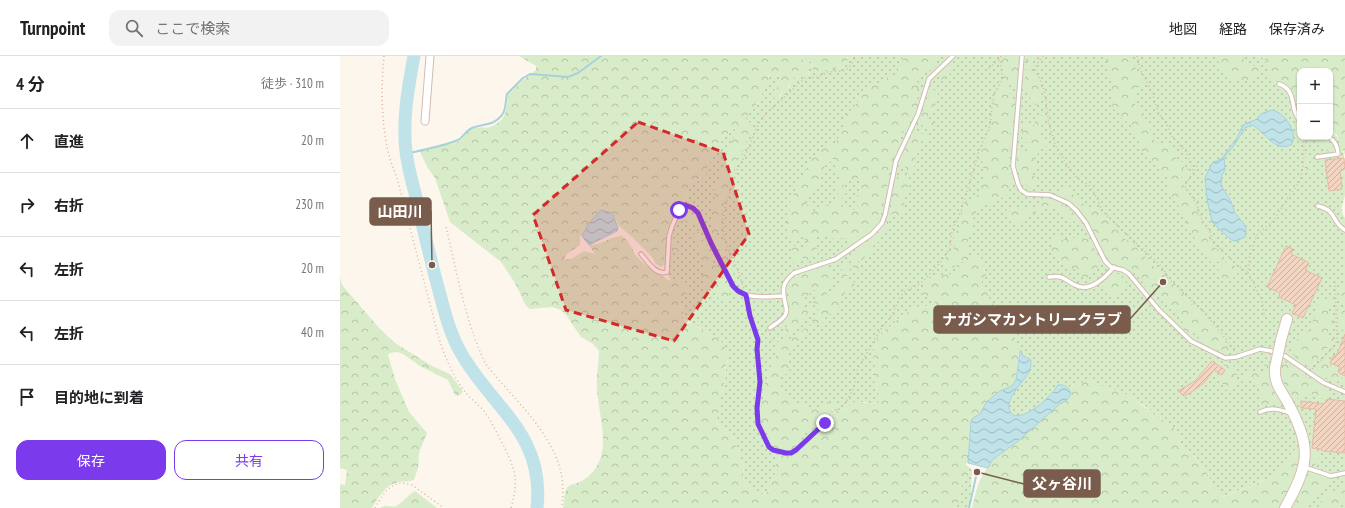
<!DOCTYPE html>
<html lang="ja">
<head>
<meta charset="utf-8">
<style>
	:root { --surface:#fff; --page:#f2f2f2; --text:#202124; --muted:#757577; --line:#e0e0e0; --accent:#7c3aed }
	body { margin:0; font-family:"PT Sans Narrow","Noto Sans JP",sans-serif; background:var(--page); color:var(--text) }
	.controls { position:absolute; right:12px; top:12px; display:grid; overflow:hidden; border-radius:8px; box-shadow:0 1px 3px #0004 }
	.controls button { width:36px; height:36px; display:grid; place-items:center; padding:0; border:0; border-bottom:1px solid var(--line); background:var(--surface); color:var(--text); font:20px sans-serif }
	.stop { position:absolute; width:12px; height:12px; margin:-9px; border:3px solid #7c3aed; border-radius:50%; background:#fff }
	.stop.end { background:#7c3aed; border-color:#fff; box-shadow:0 1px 4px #0008 }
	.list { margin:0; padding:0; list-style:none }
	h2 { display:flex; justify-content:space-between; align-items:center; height:52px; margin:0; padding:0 16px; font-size:17px }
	h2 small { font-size:13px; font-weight:400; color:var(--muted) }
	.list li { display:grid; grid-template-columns:26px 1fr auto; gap:12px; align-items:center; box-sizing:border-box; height:64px; padding:0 16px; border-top:1px solid var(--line) }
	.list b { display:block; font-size:15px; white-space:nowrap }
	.list em { font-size:13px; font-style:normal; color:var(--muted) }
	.actions { display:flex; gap:8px; padding:12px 16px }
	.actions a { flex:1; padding:9px 0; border:1px solid var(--accent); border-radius:12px; text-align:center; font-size:14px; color:var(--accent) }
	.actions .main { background:var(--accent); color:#fff }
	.icon { flex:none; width:22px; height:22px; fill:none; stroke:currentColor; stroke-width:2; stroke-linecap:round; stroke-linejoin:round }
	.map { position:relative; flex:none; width:1005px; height:452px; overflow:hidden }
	header { display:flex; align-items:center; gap:24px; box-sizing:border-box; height:56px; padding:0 20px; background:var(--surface); border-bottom:1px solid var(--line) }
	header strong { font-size:19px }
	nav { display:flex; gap:22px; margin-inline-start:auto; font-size:14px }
	.search { width:280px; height:36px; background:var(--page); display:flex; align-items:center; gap:10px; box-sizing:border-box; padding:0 14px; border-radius:12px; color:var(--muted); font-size:15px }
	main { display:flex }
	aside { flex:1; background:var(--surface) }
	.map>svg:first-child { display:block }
	.green { fill:url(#green-dots) }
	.forest { fill:url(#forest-crowns); fill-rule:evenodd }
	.water { fill:url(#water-waves); stroke:#a5d3da }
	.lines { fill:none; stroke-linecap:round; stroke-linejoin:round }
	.stream { stroke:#a5d3da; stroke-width:2 }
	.river { stroke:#bfe3e8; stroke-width:13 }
	.building { fill:url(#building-hatch); stroke:#e6bba3 }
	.lane-casing { stroke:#d1beb0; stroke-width:5.5 }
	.street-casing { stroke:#d1beb0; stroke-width:9 }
	.secondary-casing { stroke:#d6c0b0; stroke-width:12 }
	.path { stroke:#d9b8a5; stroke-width:1.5; stroke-dasharray:1 3; stroke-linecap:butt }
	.lane { stroke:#fff; stroke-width:3.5 }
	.street { stroke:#fff; stroke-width:7 }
	.secondary { stroke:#fff; stroke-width:10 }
	.secondary-bridge-casing { stroke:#d6c0b0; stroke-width:12; stroke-linecap:butt }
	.secondary-bridge { stroke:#fff; stroke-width:10 }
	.route { stroke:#7c3aed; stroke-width:5 }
	.marked { fill:#d62828; fill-opacity:0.2; stroke:#d62828; stroke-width:3; stroke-dasharray:8 5; stroke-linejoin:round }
	.leader { fill:none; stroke:#7a5c4d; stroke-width:1.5 }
	.callout-dot { fill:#7a5c4d; stroke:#fffaf3; stroke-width:1.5 }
	.callout { fill:#7a5c4d; stroke:#7a5c4d; stroke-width:1.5 }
	.callout-label { font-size:15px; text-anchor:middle; font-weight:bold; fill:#fff }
</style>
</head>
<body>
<header>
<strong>Turnpoint</strong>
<div class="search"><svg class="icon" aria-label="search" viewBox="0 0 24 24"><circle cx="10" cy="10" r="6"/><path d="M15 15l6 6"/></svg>ここで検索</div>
<nav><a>地図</a><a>経路</a><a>保存済み</a></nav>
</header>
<main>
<aside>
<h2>4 分<small>徒歩 · 310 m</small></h2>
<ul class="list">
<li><svg class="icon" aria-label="ahead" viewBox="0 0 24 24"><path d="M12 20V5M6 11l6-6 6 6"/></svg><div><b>直進</b></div><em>20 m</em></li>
<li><svg class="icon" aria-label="right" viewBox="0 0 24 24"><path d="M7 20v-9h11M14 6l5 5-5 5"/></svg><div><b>右折</b></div><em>230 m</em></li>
<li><svg class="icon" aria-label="left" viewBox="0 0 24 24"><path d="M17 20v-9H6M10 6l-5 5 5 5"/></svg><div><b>左折</b></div><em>20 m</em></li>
<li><svg class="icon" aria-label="left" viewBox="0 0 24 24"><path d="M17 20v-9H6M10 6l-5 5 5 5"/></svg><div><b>左折</b></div><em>40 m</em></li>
<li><svg class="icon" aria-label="arrive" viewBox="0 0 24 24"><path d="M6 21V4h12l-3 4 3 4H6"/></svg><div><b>目的地に到着</b></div></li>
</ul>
<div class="actions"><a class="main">保存</a><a>共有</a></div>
</aside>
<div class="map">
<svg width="1005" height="452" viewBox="0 0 1005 452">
	<defs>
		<pattern id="green-dots" width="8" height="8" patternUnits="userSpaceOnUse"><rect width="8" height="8" fill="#d8ecc9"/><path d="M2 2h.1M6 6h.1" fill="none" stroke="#b4c2a5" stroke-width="1.8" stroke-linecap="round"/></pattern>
		<pattern id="forest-crowns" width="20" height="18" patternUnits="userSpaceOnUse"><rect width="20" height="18" fill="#d8ecc9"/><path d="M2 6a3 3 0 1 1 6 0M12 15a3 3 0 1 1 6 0" fill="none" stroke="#b4c2a5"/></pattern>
		<pattern id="water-waves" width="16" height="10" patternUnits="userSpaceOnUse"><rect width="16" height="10" fill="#bfe3e8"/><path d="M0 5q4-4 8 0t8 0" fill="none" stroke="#a0bbbe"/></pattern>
		<pattern id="building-hatch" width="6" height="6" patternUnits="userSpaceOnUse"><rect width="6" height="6" fill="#f3d5c3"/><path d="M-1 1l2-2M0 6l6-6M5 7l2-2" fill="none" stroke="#cab0a1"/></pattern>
	</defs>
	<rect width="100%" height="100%" fill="#fdf6ec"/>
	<path class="green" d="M508,0H917L924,2L936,22L952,35L960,61V81H990V75C1005,83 1005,104 1005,119C1005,126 1005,132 1005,138C1004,149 998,150 1005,162V452H939L949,433L960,394H954L944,409L937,412L932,421L882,441L872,434L870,422L852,397L844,393L839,385V377L826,365L816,361L810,354L805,350L751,325L731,330L729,333L721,329L716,331C710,342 687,363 673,359C660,347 683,325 690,314L680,295L679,296L672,275L658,265L654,259L655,251L649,242L648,234L641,231V227L645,215L641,208L639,202L635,200L626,208L624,213L608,220L595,219L585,226L583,231L593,242L595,246L591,250L575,251L558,263L538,282L533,297L535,310L532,316L539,341V344L538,347L533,348L523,346L512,348L507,353L498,354L491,359L486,368L456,395L452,398H439L437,411L438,414L432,422L428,436C413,441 412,435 403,423L404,410L391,377L376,367L379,355V342L384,335C384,324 385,313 388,303L378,282L365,277L358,270L341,262L344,257L324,209V186L328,171L337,152L345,143L351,127L361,123L366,109L371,105L383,81L403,67L413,49L418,48L422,38V31L426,29L430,18L441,20L438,29L434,35L440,41L443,35C448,34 454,25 454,20L464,21L469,18L466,8L462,2H465L472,7V10L480,16L481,14L503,12L507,7Z
		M629,411L632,414L630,452H616L622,434V426L628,419Z"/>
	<path class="forest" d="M179,0H508L507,7L503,12L482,14L476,18L473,15L472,7L465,2H462L466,8L469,18L464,21L454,20L455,26L453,29H449L447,34L443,35L436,45L431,38L438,30L440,20L430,18L428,21L429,26L422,32C422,40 422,47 413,50L403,67L383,81L371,105L366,109L368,115L365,121L351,127L345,143L337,152L328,171L324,186V209L321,211L316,208L312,201L293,182L278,169L272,157L249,167L242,180H240V189L227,198L224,203H231L244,195L255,198L249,189C261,189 269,181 281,180C291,185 291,194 298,202C307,211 319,218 330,225L336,223L348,227L350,231L344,241L340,244L341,251L344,257L341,262L349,267H354L365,277L378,282L382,286L386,294L388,303L385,313L386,321L384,327V335L379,342V355L376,367L391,377L404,410L403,423C412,435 413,441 428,436L432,422L438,414C435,408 433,403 439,398H452L456,395L486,368L494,355L507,353L514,346L533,348L538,347L539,341L532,316L535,310L533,297L538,282L558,263L575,251L591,250L595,246L593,242L590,239L586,240L582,238L581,236L585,226L595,219C605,218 611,221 618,213H624L627,202L635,200L637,197L646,219L641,227V231L648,234L649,242L655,251L654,259L658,264L672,275L679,293L676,324L672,330L660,335L646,347L643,355L640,358L633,362L631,365L628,407H626V409L629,411L628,419L622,426V434L616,452H223C224,446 224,439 226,434C228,428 234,429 239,426C245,424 253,417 257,410C270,387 258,357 257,332C256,319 259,307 259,295L253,288L241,281L226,259L221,254L212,251L190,253L186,250L175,227L161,206L110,166L95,122L88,112L79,94C88,92 114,89 121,84C125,80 127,75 132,73C139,70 144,73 150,71C167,65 166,54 168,39L183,24L196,14V10Z
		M562,0H596V9L591,14L583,15L582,21L576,18L574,20L575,24L580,28L579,32L576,35L578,44V49L572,63L562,78L558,94L549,117L546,139L537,169L530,177L509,192L503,191L502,188H507L510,186L507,183L501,182L499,185L493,182L491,183L486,179L482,180L477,179L475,184L478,200L476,201L472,200L466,208L465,204L462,201L454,207L452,203L454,195L450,192L452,189L463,192L466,189L467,185L461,180L457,185L454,186C447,182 446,174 447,166L446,164L450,156L449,147L453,143V140L457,132L460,121L463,119L467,112V107L477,99L481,92L489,88L494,89L503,74L507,59L520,43L521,37L532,26L539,27L543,29L548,20L553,21L554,23L556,13L563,8ZM492,102L494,104L495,112L499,117L501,128L496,130L499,144L497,146C489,146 480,154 471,156L472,151L470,147L467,149L464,142L480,126V117H487L484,112L487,107L489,108ZM515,122L521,123V132L516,143L518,146V150L514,154L502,152L501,144L502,142H504L506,136L504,134L501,133L505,128Z
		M666,0H679L677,27L675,29L671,26L668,31C668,37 673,40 675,45C677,51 674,63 671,68L672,74L670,77L672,84L670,88L671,100L669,103L667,111C671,114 670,116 671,120C673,129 670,134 664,142L656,141V144L652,147L644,146L638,152L632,165L631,177L627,187L628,199L625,204L618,209L609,213H604L605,209L603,205L608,198L612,197L614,195L613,185L615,178L619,171V165L623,156L625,147C634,139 646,140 640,125L645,120L640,95L651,71L655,38L662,27L663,22L662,4Z
		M685,0H696C687,15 697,17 701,30C703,35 700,41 700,46L695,49L688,39L689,34L684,33L683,31L686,23L685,15L688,10Z
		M768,0H792L794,5V9L803,25L801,30H797L794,47L796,50L803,53C804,60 807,65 808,72L812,75L813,78L815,82L814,85L822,88L827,85L833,93L837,104L840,106L845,105L847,107L839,119L840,122H842L848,112L849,114L843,127C845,135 852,141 854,149L856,150L859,162L869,176L867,184L874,191L884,198V202L882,205L872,207L869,205L868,198L863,196L857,189L854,181L847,169L845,160L828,134L829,128L826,124L828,121L826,118L821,119L819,118V114L808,100L809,97L807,95H801L800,92L798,90L799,84L794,79L792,67L787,65L784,67L779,56L775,54L772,50C775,45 772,43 770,39L772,31L771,22L769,19L770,12L766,4Z
		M876,0H906L903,5L904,7L914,10L921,8L922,15L914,24H907L902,29L899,26L900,22L897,20L893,24L889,23L888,16L880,14L878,3Z
		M917,0H1005V99L997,79L990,75V15H960V61L952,35L936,23L934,26C929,20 927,16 928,8L924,2Z
		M611,9V17L601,24H599C600,17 604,10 611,9Z
		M592,33L598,36C599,43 592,57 588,62L593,65L595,68L593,74L582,72L584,61L578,70H575L584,53L590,35Z
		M701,58L704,61L700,76L701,81L708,86L707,90C698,93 694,103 697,111L692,118V120L697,121C697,126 696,130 692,133C679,128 672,101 679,90L681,95L684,97L690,96L687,87L684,85L681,80L685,70L683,68L684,66L691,71L694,70L696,62Z
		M412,66V76L402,94L403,97L398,103L395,111L382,155L380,173L376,177V181C388,193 390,208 395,224L394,225L381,201L380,194L378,190L372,186L367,174H372L374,171L369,167L372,162L371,155L375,146L374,133C378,129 383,122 381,116L385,112C383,104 391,85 395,79C398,74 403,71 406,67Z
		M573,76L577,79L582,77H587L590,80L588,85H580L576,87L579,88L580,91L575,104L574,114L571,120L566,115L564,108L560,110L557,109Z
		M980,81C987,83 993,89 991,96H988L985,90L980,91L978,84Z
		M967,101L969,103L971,119L965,116V102Z
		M559,119H563C570,124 568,132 566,139C564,145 565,150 563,156L560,158H552L546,173L544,174L539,185L534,189L530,196L525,200L524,204L518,205L520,214L518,215L512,210V200L517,199C519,188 532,182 540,173C546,167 551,156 553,148L551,145L555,124Z
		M721,132H729C733,140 742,148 750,151C758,154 767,157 771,165C772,167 772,169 773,171L780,175L783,182L796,189L798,195L810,205L813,210L824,217L850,244L857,256L870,265L889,290L891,293L890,297C877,294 868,293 858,283L860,279L844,275L842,263L837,253L823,244L815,236L810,235C804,229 798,218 791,215C781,210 775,211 767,202C763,196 760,188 757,182C749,163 738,149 720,139V134Z
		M705,142C723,146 733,154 744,169V171L742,172L731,163L724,159L718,152L709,151L707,149C699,157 703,155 692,157L687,163L677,167L671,165V160L665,156L666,154L678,152L684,154L691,150L694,151Z
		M347,153C354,155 360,163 358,170C351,170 347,164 339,164C338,159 341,154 347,153Z
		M356,176H360C362,182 365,186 367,191C368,194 367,198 369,200C376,211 396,237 387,249L378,242L376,231L372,229L369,232L365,230L362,221L367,208L361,204L358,190L352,180Z
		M718,180L722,184L731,182L748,181L750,184L755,195L754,200L759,206C758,213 752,222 744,222L740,217V214C725,214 704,197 714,181Z
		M333,182L340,190L339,194L335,197L331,194V183Z
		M506,203L508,204L510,215L506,221L507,223L512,224L515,227L512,232L504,238L500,248L496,254L485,262L482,267L479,268L471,265L479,252L478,248L471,246L470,244L476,243V234H474L468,239L465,240L463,243L464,253L467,254L473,251V254L466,258L463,269L457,272L450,281H447L444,276L447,270L445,268V264L451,253C435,221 460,218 484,210L488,211L491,216V228L486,236L487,239L489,241C497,236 500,228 502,219C503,215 501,212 501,209Z
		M887,204L894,209L898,214L897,221L884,223L876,217L882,209H884Z
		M775,217L786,221L787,224L779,239L776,240L760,232L759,229L768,223L769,220Z
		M0,221L2,229L40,273L55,287L92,310L110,318L122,334V337L118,340L115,339L108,324L80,310L63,298L58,296L50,297L48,299L55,323L69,356L87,377L79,397L78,412L74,424C69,426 64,425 59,426C45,428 39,441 32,452H0V428L5,429L7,414L0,412Z
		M1005,229V247H1002L998,243L1000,232Z
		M982,243H992L993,246L987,254L991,257C995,265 993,269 987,276L988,279L994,283V284L973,308C964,313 952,301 952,291L963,276L971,275C973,265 975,250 982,243Z
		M999,250L1005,252V269L1002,276H999L998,273V252Z
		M469,270H472L471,273L467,276L463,283L451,291L450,296L447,299L450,312L449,318H444L441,320L440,333L443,338L454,348L464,349L469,352L475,353L487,346L493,349L500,348L491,354L484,366L475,374L465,377C464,380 463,384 462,387C456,397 442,397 433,393C430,387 428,381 426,375C421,363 420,361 422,347C423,340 426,333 425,326L428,323L425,318L433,312L432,305L436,301V290L431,287V284C434,284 436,286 438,286C451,286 459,276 469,270Z
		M983,303L987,304L990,310L998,313L999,318L1005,321C997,326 988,323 980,320L977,314Z
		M945,306L985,332L990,337V339L984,343L972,338L959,343C946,337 935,318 945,306Z
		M891,307C897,313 898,318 896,326L897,329L895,332L885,334L882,327L880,326L878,322V320H882L886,313L883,311L884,309Z
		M925,307H928L931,310V326L940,343V345L937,348L921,350L919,346L924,344L914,322L903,327L901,321L908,320L910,314L916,317L923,315Z
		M751,325L789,339L798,347L810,354L816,361L826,365L839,377V385L844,393L852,397L870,422L872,433L880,434L883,441L932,421L935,413L944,409L954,394H960L959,413L939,452H632L636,435L640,424L652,404L677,386L721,347L727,344L731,335L729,333C734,326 744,326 751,325Z
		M970,394H973L978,399L979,402L974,411L969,410C967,404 968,400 970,394Z
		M970,416L989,423L991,426L985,429L962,452H949L965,419Z
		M1005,428V439L998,452H975L981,450L983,441Z
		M75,435L97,452H40C48,447 50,452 56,450C64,446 67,439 75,435Z"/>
	<path class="water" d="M931,54C943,54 960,78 951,89C934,96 925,76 912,69L905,72L893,91L884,101L885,114L882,119L881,130L890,143L895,157L905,169L906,175L905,181L896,185L891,184L872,166L867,143L865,122L872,107L882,102L897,82L903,69L917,63L921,58Z
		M261,154L272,157L278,172L277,175L249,189L242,180L249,167Z
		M680,295H681L682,299L691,304C691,307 691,311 690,314C685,326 659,346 673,359C685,363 704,346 712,337C715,334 715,332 718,329C724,328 730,332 731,338L727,344L721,347L677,386L652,404L648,412L628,407L631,365L633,362L640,358L646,347L650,343L660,335L672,330L676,324Z"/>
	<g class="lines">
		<path class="stream" d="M66,98C83,93 102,91 118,84C123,82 125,75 132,72C144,67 152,71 162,59C167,52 165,45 167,38L183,22L190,18L228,21L238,17L261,0
			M629,452L637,416"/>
		<path class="river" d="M74,0C69,27 64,54 65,81C65,100 70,119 75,137C81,165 88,192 95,220C102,245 108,275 121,297C153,353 205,378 197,452"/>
	</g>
	<path class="building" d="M1004,102L1005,113L1000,114L1002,133L989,135L985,104Z
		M946,190L953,193L951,198L969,207L965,214L982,222L963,262L952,257L956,249L939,241L940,237L927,231Z
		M1005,278V320L999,317L998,315L1000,311L990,307L994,299L996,300Z
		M872,305L885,314L882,319L874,314L864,327L850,337L844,340L838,335L855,325Z
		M987,343L1005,345V397L983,395L980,393L972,392L976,353L961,352V345L984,348Z"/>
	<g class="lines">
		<defs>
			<path id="lane" d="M682,0L673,110L678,128L681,134L687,138L710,139L728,147L736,154L746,167L765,205L771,211L783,214L789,218L819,254L851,285L885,302L896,301L920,293L931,295L945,300L984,327L1005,336
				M939,28C958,34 949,54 960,65
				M977,101L998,98C998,90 995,85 989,81
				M978,150C998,155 991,166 1005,174
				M301,198C307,205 316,220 327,216L329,180L332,170L341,150L345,149L349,150L358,157L371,187L393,230C406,245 426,240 444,240
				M709,221C724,219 723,223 735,229C749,237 765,222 774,211
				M430,272C435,268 445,263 446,257C447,254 446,250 445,247C442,233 442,227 454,217L496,203L532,178L542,167L545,159L556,105L578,58L589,23L613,0
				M920,356C931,351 939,353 950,357
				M964,411L991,420L1005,417"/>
			<path id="street" d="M85,65L90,0"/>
			<path id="secondary" d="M941,284L947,263
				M935,312C934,327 940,333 947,345C972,392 970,407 945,452"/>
		</defs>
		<use href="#lane" class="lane-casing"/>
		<use href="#street" class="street-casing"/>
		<use href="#secondary" class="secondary-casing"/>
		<path class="path" d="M44,0C41,31 41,68 49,99C51,107 54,114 57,122L98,279C104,299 113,321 126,337C131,343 138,348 143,354C150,363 155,373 160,383C174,410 180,421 171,452
			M703,0L696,9V15L704,33L709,68L715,88L719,97L729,112L737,122L750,130L757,142L762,155L821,210L831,225L863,255L896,295
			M797,0L800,12L812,37L819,58L826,67L833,82L847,97L851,107L854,118
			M649,12L660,3L661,0
			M857,110C854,119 847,123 845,130L857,148L861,162L870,175L873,187L884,196L897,209L907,216
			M106,171C117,217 125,264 145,307C178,350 234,392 221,452
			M404,232L397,212L384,182L383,167L384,154L397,114L406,98L417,71L427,56L434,51L465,22L477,21L488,16L500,15L506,14L510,10L516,0
			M406,243L410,260L419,284
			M924,258L922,244L908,217L909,203L917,179L934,164L947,143L960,125L963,110L964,90L962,81
			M426,275C423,278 418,282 417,287C414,298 419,313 420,324C421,336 416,349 417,361C417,369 426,389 432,394C439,399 449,398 456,394L485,367L492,356L495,354L500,353L506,346L514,332L517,315L540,274L552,259L560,241L564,236L581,227L588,220L599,208L610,192L612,174L621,155L639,95L650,70L653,40L661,26L662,22V18L660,3
			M972,313L994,291L997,284L995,226
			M35,452C44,437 51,422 72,429L104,452"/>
		<use href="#lane" class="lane"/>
		<use href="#street" class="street"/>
		<use href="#secondary" class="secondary"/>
		<defs>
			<path id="secondary-bridge" d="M935,312L941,284"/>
		</defs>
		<use href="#secondary-bridge" class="secondary-bridge-casing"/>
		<use href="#secondary-bridge" class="secondary-bridge"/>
	</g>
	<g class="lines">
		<path class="route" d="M339,154L345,149L353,152L358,157L371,187L393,230L398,235L406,239L410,260L418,284L417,293L420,326L417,352L418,368L429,391L433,394L446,397H451L456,394L485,367"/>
	</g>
	<path class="marked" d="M298,66L383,96L409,178L334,285L226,254L193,159Z"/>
	<path class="leader" d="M92 209L91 155M823 226L790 263M637 416L684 428"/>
	<g class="callout-dot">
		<circle cx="92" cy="209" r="4"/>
		<circle cx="823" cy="226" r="4"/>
		<circle cx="637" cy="416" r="4"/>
	</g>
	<g class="callout">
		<rect x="30" y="142" width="61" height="27" rx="4"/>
		<rect x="594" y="250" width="196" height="27" rx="4"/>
		<rect x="684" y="414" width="76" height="27" rx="4"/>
	</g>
	<g class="callout-label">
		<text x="60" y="161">山田川</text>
		<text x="692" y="269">ナガシマカントリークラブ</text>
		<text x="722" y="433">父ヶ谷川</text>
	</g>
</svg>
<div class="controls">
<button>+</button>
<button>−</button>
</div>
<div class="stop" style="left:339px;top:154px"></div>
<div class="stop end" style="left:485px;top:367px"></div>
</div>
</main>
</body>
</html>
